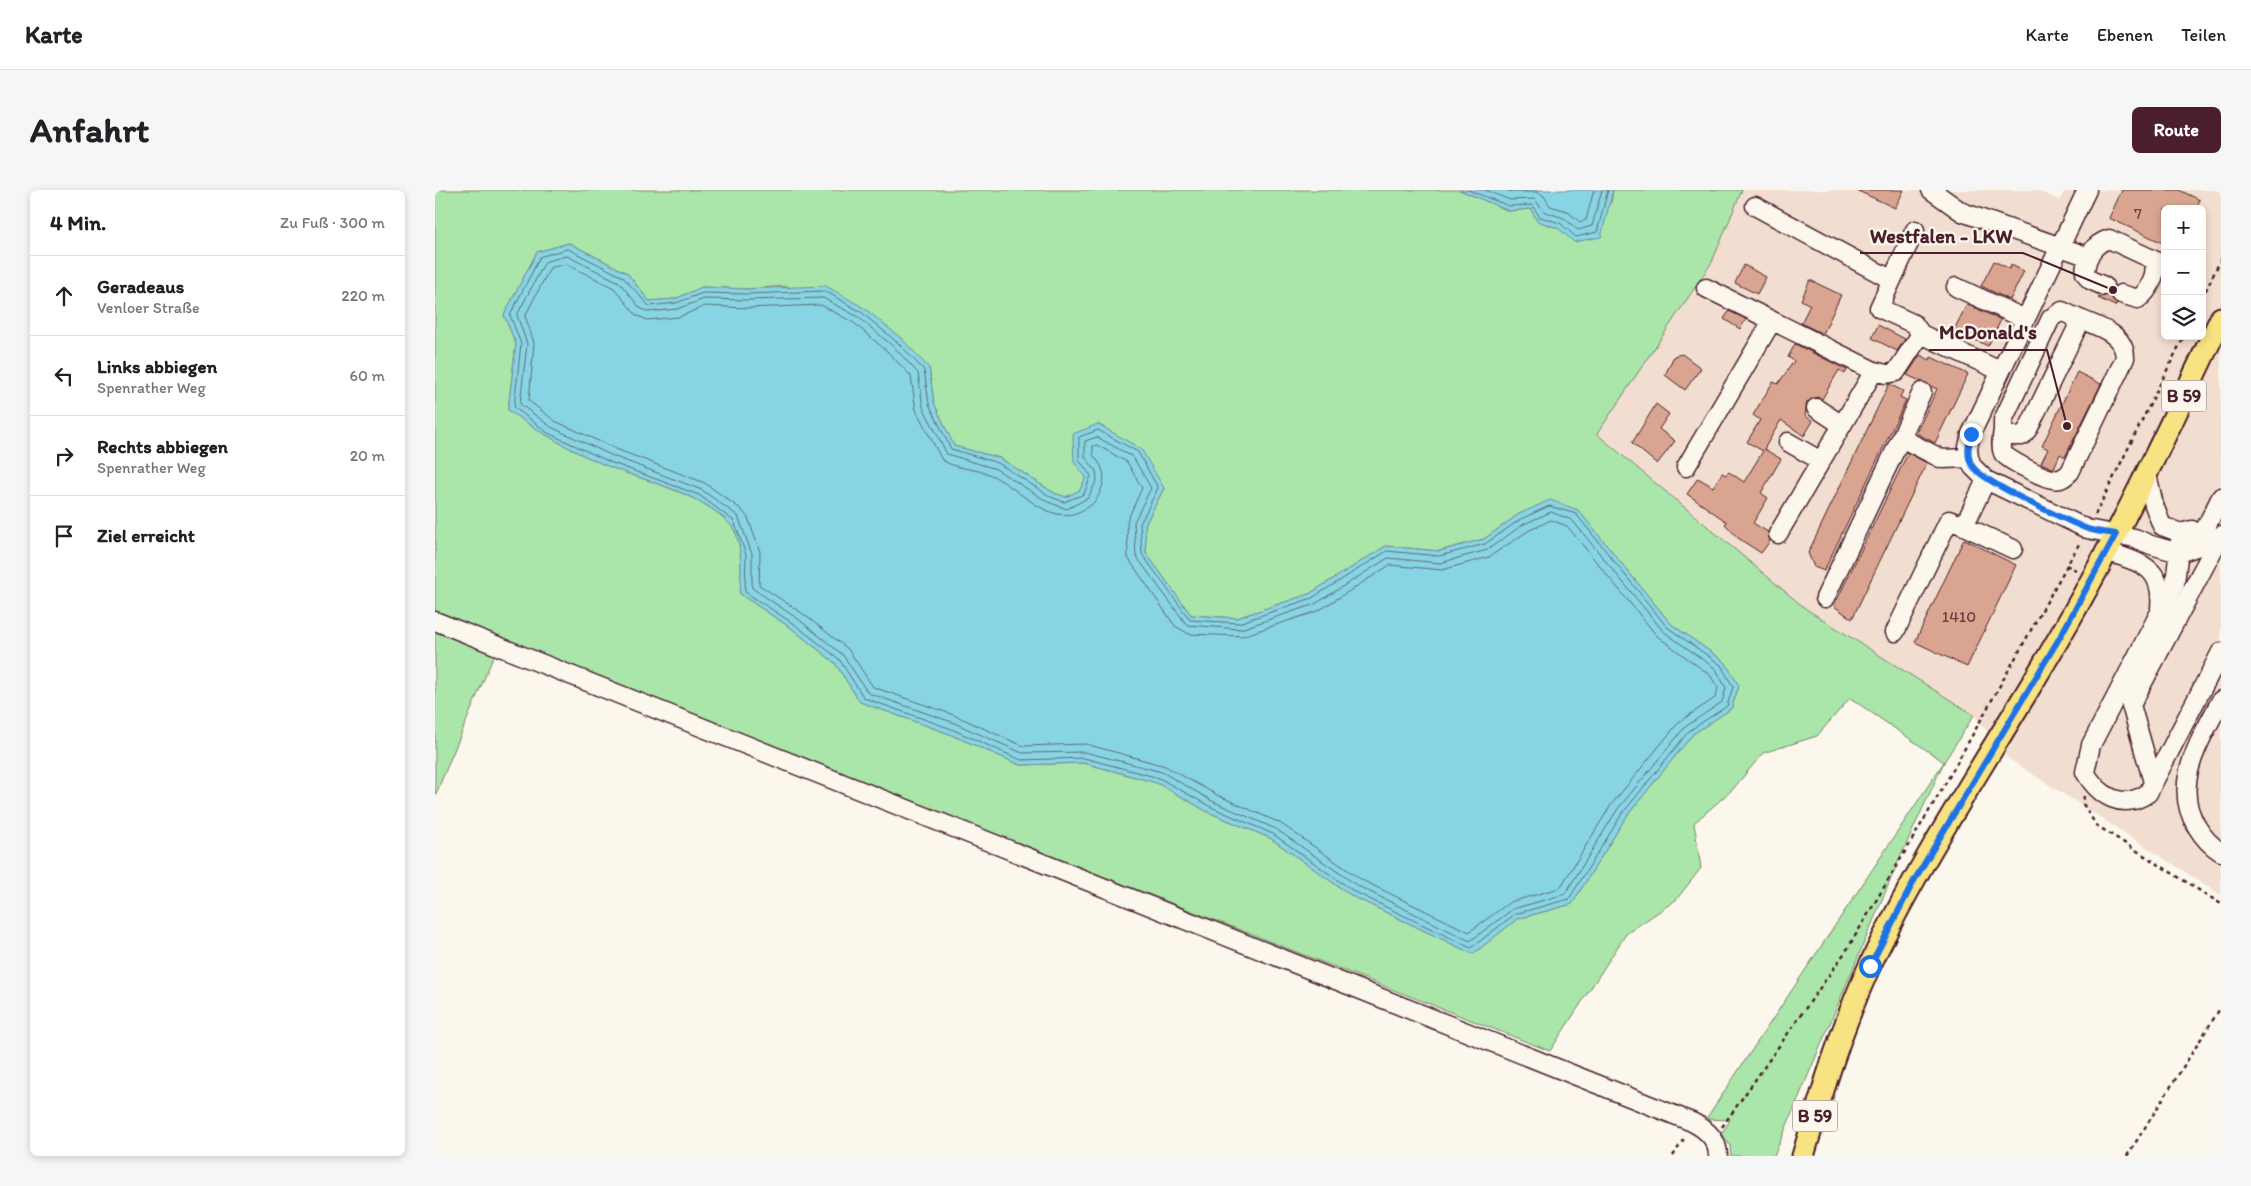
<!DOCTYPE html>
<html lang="de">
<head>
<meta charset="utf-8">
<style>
	:root { --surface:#fff; --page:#f6f6f6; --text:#202124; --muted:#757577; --line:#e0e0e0; --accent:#4a1f2b }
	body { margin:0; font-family:Itim,sans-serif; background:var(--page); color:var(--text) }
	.controls { position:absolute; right:15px; top:15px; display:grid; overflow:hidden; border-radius:8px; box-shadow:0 2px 8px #0003 }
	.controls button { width:45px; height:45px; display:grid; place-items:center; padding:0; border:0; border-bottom:1px solid var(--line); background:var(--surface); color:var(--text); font:25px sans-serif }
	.stop { position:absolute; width:15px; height:15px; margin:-11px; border:4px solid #1a73e8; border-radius:50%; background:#fff }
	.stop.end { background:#1a73e8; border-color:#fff; box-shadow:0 1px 5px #0008 }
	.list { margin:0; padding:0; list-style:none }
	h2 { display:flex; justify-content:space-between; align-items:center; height:65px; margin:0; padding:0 20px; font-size:21px }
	h2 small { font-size:16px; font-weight:400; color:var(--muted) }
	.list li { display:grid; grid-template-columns:32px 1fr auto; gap:15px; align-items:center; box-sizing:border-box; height:80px; padding:0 20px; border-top:1px solid var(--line) }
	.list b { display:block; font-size:19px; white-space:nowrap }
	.list p { margin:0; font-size:16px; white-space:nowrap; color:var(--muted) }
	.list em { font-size:16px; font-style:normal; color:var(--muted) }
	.icon { flex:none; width:28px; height:28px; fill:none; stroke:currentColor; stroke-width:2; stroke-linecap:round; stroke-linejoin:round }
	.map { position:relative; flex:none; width:1786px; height:966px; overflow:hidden; border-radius:8px }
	header { display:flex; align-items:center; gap:30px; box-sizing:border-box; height:70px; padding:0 25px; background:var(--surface); border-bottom:1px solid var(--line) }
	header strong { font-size:24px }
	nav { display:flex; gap:28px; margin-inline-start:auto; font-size:18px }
	.intro { display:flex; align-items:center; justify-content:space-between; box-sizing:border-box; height:120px; padding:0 30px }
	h1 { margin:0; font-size:35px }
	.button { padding:12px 22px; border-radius:8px; background:var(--accent); color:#fff; font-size:18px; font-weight:700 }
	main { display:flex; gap:30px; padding:0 30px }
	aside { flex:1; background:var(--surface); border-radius:8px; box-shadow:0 2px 8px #0003 }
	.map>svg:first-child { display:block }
	.built { fill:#f1ded0; fill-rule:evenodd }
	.green { fill:#aae5aa; stroke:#7a826a; fill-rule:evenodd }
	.water { fill:#87d5e4; stroke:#6f8c9a }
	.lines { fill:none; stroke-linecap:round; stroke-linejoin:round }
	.shore { stroke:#626875; stroke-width:1 }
	.building { fill:#daa590; stroke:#4a1f2b }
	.minor-casing { stroke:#4a1f2b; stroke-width:21 }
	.major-casing { stroke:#4a1f2b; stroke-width:25 }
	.path { stroke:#4a1f2b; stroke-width:2.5; stroke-dasharray:4 4; stroke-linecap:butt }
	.minor { stroke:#fbf7ec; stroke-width:18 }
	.major { stroke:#f8e281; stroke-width:21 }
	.route { stroke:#1a73e8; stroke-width:6 }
	.labels { text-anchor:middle; stroke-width:4.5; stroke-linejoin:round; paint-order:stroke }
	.number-label { font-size:16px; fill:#6e4044 }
	.shield { fill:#fbf7ec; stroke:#7f6065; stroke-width:1 }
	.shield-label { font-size:18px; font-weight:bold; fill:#4a1f2b }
	.leader { fill:none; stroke:#4a1f2b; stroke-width:2 }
	.callout-dot { fill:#4a1f2b; stroke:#fbf7ec; stroke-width:2 }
	.callout-label { font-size:20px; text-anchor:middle; font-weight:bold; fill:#4a1f2b; stroke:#fbf7ec; stroke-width:4.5; stroke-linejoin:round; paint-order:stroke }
</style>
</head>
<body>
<header>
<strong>Karte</strong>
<nav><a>Karte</a><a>Ebenen</a><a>Teilen</a></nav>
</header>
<div class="intro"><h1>Anfahrt</h1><a class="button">Route</a></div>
<main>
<aside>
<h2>4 Min.<small>Zu Fuß · 300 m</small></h2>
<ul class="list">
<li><svg class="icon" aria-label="ahead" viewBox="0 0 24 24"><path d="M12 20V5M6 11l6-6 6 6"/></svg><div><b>Geradeaus</b><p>Venloer Straße</p></div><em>220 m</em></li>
<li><svg class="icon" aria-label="left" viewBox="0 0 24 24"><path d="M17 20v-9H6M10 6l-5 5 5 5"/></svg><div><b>Links abbiegen</b><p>Spenrather Weg</p></div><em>60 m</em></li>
<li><svg class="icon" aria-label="right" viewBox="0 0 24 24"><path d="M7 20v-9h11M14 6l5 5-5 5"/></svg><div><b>Rechts abbiegen</b><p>Spenrather Weg</p></div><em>20 m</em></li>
<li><svg class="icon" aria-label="arrive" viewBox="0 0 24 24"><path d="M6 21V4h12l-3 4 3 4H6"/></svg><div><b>Ziel erreicht</b></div></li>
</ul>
</aside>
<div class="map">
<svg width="1786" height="966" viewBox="0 0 1786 966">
	<rect width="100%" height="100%" fill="#fbf7ec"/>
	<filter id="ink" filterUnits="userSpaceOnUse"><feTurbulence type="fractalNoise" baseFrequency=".02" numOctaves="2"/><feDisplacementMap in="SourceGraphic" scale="10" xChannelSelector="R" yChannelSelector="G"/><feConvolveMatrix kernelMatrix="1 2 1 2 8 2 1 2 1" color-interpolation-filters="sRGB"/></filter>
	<g filter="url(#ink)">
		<path class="built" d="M1307,0H1602L1625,11L1630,0H1786V705L1574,569L1539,525L1371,419L1162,243L1277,72ZM1730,19H1767V146H1730Z"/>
		<path class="green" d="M0,0H1025L1074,21L1096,19L1102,31L1123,38L1176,13L1178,0H1307L1277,72L1162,244L1371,419L1539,525L1509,572L1463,672L1339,966H1296L1295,956L1287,943L1295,930L1271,929L1509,572L1415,508L1382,546L1328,563L1298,599L1259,633L1266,678L1241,710L1191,744L1115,861L65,451L0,606ZM134,53L192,83L214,111L240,109L267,97L312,99L352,96L494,178L499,213L519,256L565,268L619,303L631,307L645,300L652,286L639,272L729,298L710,335L711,363L756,425L802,428L874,404L951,356L1004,361L1049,349L1084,324L1143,320L1236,434L1290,472L1304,496L1296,519L1258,544L1191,627L1137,714L1082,729L1038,764L917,706L835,648L773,622L722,593L649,573L585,575L512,543L425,512L400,473L356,438L305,404C306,385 309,349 295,334C267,304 213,292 175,277C138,262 106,243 73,220L81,154L69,125L102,62Z"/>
		<path class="water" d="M1025,0H1178L1166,47L1139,52L1123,38L1102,31L1096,19L1074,21Z
			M134,53L192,83L214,111L240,109L267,97L311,99L391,96L429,118L467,149L494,178L499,213L519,256L565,268L619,303L631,307L645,300L651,287L639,272L638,244L663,234L706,259L729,298L710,335L711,363L756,425L802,428L874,404L951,356L1004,361L1049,349L1084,324L1115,310L1143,320L1236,434L1290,472L1304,496L1296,519L1258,544L1191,627L1137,714L1082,729L1038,764L917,706L835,648L773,622L722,593L649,573L585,575L512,543L425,512L400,473L356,438L305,404C306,385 309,349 295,334C266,303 213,292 175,277C138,262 106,243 73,220L81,154L69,125L102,62Z"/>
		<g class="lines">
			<path class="shore" d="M1033,0L1074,16L1097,15L1105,27L1125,33L1141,47L1162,42L1173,0
				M1050,0L1075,10L1099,9L1110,22L1129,28L1143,40L1157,36L1167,0
				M1071,0L1077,2H1102L1109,6L1115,16L1132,21L1145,32L1151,30L1159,0
				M133,59L188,87L214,116L241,113L268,103L312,104L390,101L426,122L463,153L489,180L494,214L516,259L563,273L616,307L629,312L649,304L656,286L644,270V247L663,240L703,262L723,298L705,334L707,364L755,430L804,433L877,408L952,361L1004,366L1050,354L1086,329L1114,316L1141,324L1232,437L1286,475L1298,497L1292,516L1254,541L1187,624L1134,709L1080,724L1036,758L920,702L838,644L776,617L724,588L649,568L586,570L514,538L429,508L404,469L359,434L310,402L311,365L299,331L264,305L175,272L113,243L79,217L86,154L75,125L105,67Z
				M132,66L184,92L205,118L213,122L242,119L269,109L312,110L388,108L423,127L459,157L483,183L488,217L512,264L561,279L613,312L632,319L653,308L662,290L661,281L650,267V251L662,247L698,267L716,298L699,332L701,366L752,435L806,439L880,414L953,368L1005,373L1052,360L1089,334L1116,322L1137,330L1228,441L1281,479L1291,498L1287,512L1250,537L1182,620L1130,704L1078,719L1035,751L923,696L841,639L779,612L727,582L650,562L587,563L517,532L433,503L408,465L363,429L317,398V364L303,326L267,300L178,266L116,237L85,214L92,154L82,125L110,72Z
				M131,74L179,98L201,125L212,130L244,127L270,116L312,118L386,115L419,133L454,163L476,186L481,220L507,270C522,280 543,278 558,286C585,299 615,337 646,321C656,316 661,312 665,302C672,286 669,278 658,265V256L662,255L692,272L707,298L692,331L693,368L740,436L754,444L807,446L883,421L955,375L1007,380L1054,367L1093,341L1116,330L1132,336L1222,446L1275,485L1283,498L1280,508L1244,532L1176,615L1125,698L1075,712L1034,742L927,690L845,633L782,605L730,576L651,554L588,556L519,525L438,497L413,459L367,423L324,395L325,362L313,328L307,320L270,293L181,259L120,231L94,211L99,153L90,126L115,78Z"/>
		</g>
		<path class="building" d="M1421,0H1469L1460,18Z
			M1687,0H1744L1765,10L1760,19H1730V54L1674,28Z
			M1559,71L1575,79L1576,75L1589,81L1575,110L1546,96Z
			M1309,75L1331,87L1322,104L1300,93Z
			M1375,90L1406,105L1388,144L1366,133L1375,115L1366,110Z
			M1676,104L1682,113L1680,116L1663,108Z
			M1532,114L1566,130L1553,156L1519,140Z
			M1294,121L1311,129L1305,139L1289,129Z
			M1443,135L1470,149L1462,161L1437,148Z
			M1360,154L1412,180L1410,184L1404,180L1387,209L1382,207L1372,212L1370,226L1378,231L1369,246L1346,230L1329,259L1346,269L1326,303L1333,308L1318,333L1333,342L1335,351L1326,363L1303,348L1290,334L1292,332L1252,304L1263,288L1278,297L1287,283L1291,285L1294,282L1309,292L1328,261L1312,252L1325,230L1318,225L1338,192L1343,194L1359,171L1353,167Z
			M1247,164L1266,178L1250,200L1230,185L1239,166Z
			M1485,165L1495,170L1496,167L1533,184L1500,253L1481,243L1502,199L1472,185Z
			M1642,182L1666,194L1630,267L1625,264L1619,278H1617L1606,273L1613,259L1607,256Z
			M1454,194L1468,201L1465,207L1471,210L1389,381L1379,377L1373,363Z
			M1221,214L1234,224L1224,239L1240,251L1222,274L1197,253Z
			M1473,263L1492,273L1417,429L1399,416Z
			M1529,349L1581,375L1532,477L1480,452Z"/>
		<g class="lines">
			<defs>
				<path id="minor" d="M1496,0L1527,22L1654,67
					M1652,0L1536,244L1533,257L1534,268L1538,277L1551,290L1652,339L1700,348L1716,355L1744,363L1761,357L1786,307
					M1320,16L1457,90
					M1480,40L1444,118L1479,134L1486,144
					M1669,96L1655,90L1650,83C1651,67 1658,54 1674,49L1719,70C1722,85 1715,100 1703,109L1686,104
					M1521,97L1590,129
					M1271,98L1439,181L1451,184L1461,182L1486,144L1565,181
					M1627,121L1640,127L1643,136L1593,239L1587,246H1576L1568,240V230L1616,128Z
					M1381,218L1407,235
					M1568,240C1567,247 1565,256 1568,263C1572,270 1609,288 1618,289C1625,291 1630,287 1635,282L1690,168C1690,142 1660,136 1640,127
					M1466,248L1487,202
					M1353,252L1386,271
					M1251,277L1337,131
					M1712,284L1719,315L1727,336L1746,343L1757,340
					M1529,336L1578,359
					M1746,343L1740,393L1656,555L1650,582C1664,606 1687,621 1713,603L1786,462
					M1343,344L1439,181
					M1671,361C1705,373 1729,376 1725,418
					M1390,408L1466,248L1507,269L1534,268
					M0,431L1257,932C1271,939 1283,950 1283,966
					M1460,442L1514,330L1529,336L1551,290
					M1786,510C1766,550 1735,594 1762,637C1768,647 1776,656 1786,662
					M1718,592L1696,515L1786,345"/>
				<path id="major" d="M1368,966C1387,902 1407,836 1435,775C1489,661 1561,557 1624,448C1684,345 1735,236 1786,128"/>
			</defs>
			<use href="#minor" class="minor-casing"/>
			<use href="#major" class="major-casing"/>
			<path class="path" d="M1767,108L1786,69
				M1660,325L1749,146
				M1631,375L1641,380
				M1649,606L1648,614L1661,635L1786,714
				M1287,937L1413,758L1510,594L1644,354
				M1238,966L1250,947
				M1692,966L1786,817"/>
			<use href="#minor" class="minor"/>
			<use href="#major" class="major"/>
		</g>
	</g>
	<g class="lines" filter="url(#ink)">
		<path class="route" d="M1435,776L1480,689L1625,447L1681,344C1671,342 1659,342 1650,338C1629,329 1550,293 1538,277C1531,267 1533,255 1536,244"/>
	</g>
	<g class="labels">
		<g class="number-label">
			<text x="1703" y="29">7</text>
			<text x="1524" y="432">1410</text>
		</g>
		<g class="shield">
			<rect x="1726.5" y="190.5" width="45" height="31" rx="4"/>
			<rect x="1357.5" y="910.5" width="45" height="31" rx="4"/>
		</g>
		<g class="shield-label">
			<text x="1749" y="212">B 59</text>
			<text x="1380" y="932">B 59</text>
		</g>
	</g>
	<path class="leader" d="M1678 100L1588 63H1425M1632 236L1612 160H1494"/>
	<g class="callout-dot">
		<circle cx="1678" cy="100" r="5"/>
		<circle cx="1632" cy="236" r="5"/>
	</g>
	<g class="callout-label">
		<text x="1506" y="53">Westfalen - LKW</text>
		<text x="1553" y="149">McDonald's</text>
	</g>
</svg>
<div class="controls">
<button>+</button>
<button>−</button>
<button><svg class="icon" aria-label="layers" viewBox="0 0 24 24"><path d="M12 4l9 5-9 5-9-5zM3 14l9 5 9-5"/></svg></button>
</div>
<div class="stop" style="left:1435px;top:776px"></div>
<div class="stop end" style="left:1536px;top:244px"></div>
</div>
</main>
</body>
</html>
